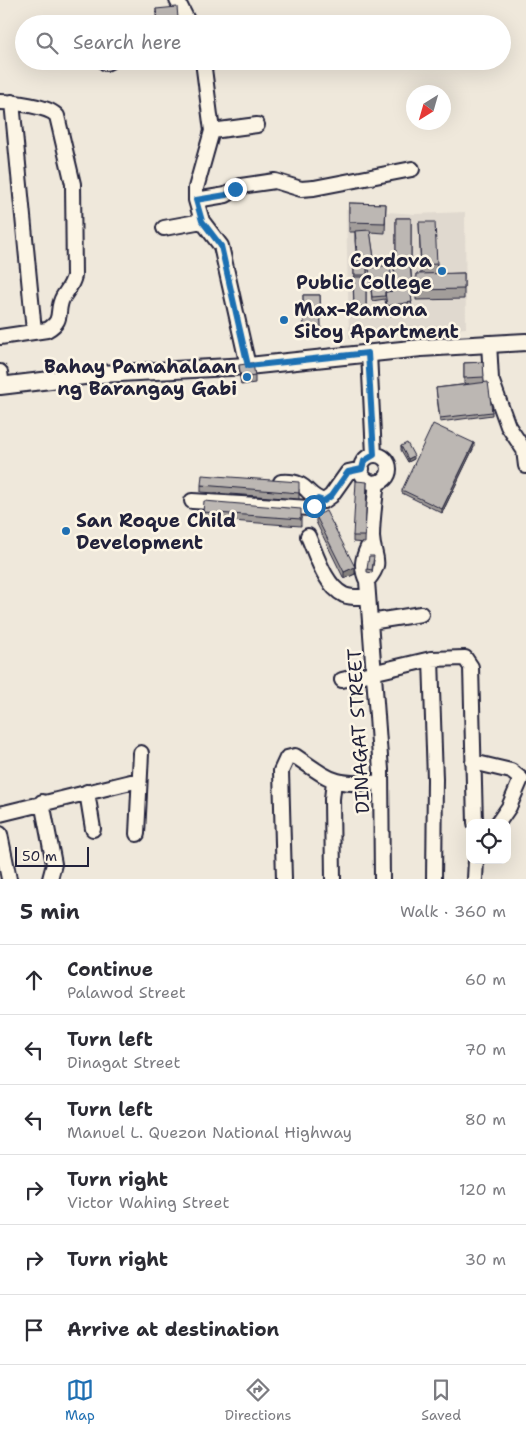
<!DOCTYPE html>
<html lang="en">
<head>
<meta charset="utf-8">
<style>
	:root { --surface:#fff; --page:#f2f2f3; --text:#2b2b33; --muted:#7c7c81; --line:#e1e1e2; --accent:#1f6fb2 }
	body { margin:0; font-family:"Shantell Sans",sans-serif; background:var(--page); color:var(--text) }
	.controls { position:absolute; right:15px; bottom:15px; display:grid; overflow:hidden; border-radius:10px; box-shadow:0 5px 20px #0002 }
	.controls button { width:45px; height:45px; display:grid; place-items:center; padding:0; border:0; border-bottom:1px solid var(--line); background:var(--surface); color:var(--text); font:25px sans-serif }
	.compass { position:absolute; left:406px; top:85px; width:45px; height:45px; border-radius:50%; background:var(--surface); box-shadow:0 5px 20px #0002; rotate:217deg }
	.scale { position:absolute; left:15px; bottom:12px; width:74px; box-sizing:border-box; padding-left:5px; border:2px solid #22223b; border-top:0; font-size:14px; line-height:18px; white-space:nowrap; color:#22223b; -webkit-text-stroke:4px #fcf5e5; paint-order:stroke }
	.stop { position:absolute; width:15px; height:15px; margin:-11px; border:4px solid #1f6fb2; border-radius:50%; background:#fff }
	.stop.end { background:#1f6fb2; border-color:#fff; box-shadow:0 1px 5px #0008 }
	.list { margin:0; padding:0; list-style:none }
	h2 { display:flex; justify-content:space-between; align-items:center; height:65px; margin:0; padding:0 20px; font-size:21px }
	h2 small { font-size:16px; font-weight:400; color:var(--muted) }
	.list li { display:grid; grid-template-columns:32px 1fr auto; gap:15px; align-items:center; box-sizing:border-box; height:70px; padding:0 20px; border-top:1px solid var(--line) }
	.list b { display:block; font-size:19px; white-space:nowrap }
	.list p { margin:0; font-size:16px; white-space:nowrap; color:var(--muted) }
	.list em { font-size:16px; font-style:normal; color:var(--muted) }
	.icon { flex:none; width:28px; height:28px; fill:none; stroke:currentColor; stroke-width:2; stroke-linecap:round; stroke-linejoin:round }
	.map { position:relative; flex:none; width:526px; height:879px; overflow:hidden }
	.search { position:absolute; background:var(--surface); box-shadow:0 5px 20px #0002; left:15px; right:15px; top:15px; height:55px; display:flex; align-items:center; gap:12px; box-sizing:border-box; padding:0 18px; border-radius:28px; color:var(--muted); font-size:19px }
	.sheet { height:485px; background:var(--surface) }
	nav { display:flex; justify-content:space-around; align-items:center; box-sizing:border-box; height:70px; border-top:1px solid var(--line); background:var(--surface); font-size:14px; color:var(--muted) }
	nav a { display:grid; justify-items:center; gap:2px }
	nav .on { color:var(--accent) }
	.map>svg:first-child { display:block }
	.built { fill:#e0d9cf }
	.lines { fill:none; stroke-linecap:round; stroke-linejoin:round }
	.minor-casing { stroke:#22223b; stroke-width:18 }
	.major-casing { stroke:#22223b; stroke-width:20 }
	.minor { stroke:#fcf5e5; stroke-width:14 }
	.major { stroke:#fcf5e5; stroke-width:16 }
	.wall { fill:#a29d9a; stroke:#22223b }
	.shaded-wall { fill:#84807d; stroke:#22223b }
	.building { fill:#bcb7b3; stroke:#22223b }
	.route { stroke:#1f6fb2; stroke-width:6 }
	.poi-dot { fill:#1f6fb2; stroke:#fcf5e5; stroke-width:2 }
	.labels { text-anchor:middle; stroke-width:5; stroke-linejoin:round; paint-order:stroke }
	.poi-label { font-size:19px; font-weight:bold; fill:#22223b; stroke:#fcf5e5; text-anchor:end }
	.street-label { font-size:19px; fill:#22223b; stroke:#fcf5e5 }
</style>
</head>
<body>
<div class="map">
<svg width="526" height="879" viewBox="0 0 526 879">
	<rect width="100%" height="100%" fill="#efe8db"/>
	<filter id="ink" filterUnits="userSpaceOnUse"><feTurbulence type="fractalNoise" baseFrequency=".02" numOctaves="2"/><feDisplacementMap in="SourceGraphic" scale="10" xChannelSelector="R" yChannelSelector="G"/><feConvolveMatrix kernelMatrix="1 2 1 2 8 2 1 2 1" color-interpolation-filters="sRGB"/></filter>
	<g filter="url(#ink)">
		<path class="built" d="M346,209L416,214L465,212L466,328L349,339Z"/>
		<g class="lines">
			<defs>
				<path id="minor" d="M177,0L189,24
					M203,61L212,131L196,188V200L202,221L221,246L248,366
					M106,63L110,61
					M0,102C13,102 49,106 57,116L73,184L74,276C72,285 68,289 63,297C55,311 65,320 47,330L0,337
					M12,102L34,331
					M212,131L257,125
					M196,200L226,195L241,186L275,181L301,189L314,188L412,169
					M164,228L202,221
					M489,343L491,379L508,426L524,450L526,466
					M369,353L374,455
					M0,372L2,386
					M361 469a14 14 0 1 1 28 0a14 14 0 1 1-28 0Z
					M281,482C310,480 304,496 324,501L331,496L348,472L362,469
					M192,501L310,508L318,499
					M308,536C316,554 325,586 344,595C351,598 360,597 368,597
					M372,539C364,554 359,565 367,581L381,770L382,879
					M367,581C384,561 373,558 372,537C372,519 375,500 377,482
					M370,622L421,614
					M431,659L435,779L434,879
					M342,680L431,659L465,658L471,667L475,823
					M473,762L511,771L521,779L509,807L498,823
					M87,792L93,829
					M42,802L54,864L50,879
					M0,814L139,780
					M0,834L9,879
					M137,834L141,753
					M284,879L281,771L287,758L295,756C333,782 335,786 381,782
					M333,879L332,799L334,781
					M475,879L476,860"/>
				<path id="major" d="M0,386L101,374L248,366L421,348L526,342"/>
			</defs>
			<use href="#minor" class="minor-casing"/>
			<use href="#major" class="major-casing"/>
			<use href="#minor" class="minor"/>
			<use href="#major" class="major"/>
		</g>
		<path class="wall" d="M156,9L178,18V24H156Z
			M349,203L386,204L385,233L370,232L374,258V267L393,291L395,290L394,266H396V218H411V272L412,286V296H411L412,312L387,316L385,299L372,301L369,269H367V285H366V316H354L353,277H354V262H357L355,241V232H349Z
			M419,222L437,264V274L464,273V299L416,300V274H421Z
			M303,295H320L321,335H304Z
			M483,362L484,382L492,412V415L440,422L436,388L469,384H464V363Z
			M239,365L255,376V383L241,385L239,371Z
			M401,446L414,459L408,462L401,450Z
			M474,447L442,513L402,493V490Z
			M367,482L365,543L353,542V536Z
			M201,485L299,489V499L201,492Z
			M203,512L301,515V526L203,519Z
			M316,516L355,574L344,579L316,522Z
			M374,560L372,573L367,572V569Z"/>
		<path class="shaded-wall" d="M474,443V447L442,513V509Z
			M414,456V459L408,462V459Z
			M355,567V574L344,579V572Z"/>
		<path class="building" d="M177,7L178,18L157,19L156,9Z
			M349,203L386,204L385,223L349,222Z
			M396,218H411V262H396Z
			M419,222H435L437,264L421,265Z
			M370,230L374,258L358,260L355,231Z
			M354,262L367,263V275H354Z
			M410,264L412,286L396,288L394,266Z
			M390,265L393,291L385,292V296L372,297L369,268Z
			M464,273V289L416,290V274Z
			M353,277H366V307L354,306Z
			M410,288L412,302L387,306L385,292Z
			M303,295H320L321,328H304Z
			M483,362L484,377L464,378V363Z
			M253,363L255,376L241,378L239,365Z
			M488,382L492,412L440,418L436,388Z
			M433,424L474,443L442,509L402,490Z
			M407,443L414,456L408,459L401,446Z
			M202,475L299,482V493L201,485Z
			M356,481L367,482L365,536H353Z
			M204,501L301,509V519L203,512Z
			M326,511L355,567L344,572L316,516Z
			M369,556H374L372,570L367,569Z"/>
	</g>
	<g class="lines" filter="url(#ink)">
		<path class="route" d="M235,189L226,195L196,200L202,221L221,246L248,366L368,353L374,455L364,461L362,469L348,472L331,496L324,501L318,499L314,506"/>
	</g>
	<g class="poi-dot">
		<circle cx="442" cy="271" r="5"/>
		<circle cx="284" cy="320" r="5"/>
		<circle cx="247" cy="377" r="5"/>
		<circle cx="66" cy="531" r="5"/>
	</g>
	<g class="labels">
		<g class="poi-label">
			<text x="432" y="267">Cordova<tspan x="432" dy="22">Public College</tspan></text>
			<text x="294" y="316" text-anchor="start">Max-Ramona<tspan x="294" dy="22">Sitoy Apartment</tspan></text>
			<text x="237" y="373">Bahay Pamahalaan<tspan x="237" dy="22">ng Barangay Gabi</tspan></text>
			<text x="76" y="527" text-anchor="start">San Roque Child<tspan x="76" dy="22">Development</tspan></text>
		</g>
		<g class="street-label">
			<text transform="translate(358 731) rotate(-93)" y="7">DINAGAT STREET</text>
		</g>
	</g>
</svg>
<div class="controls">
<button><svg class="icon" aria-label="locate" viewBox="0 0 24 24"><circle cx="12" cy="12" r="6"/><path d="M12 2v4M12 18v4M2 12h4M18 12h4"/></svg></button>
</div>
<svg class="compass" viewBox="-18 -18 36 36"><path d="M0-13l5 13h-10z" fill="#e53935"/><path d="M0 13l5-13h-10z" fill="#7c7c81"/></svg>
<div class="scale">50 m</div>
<div class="stop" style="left:314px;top:506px"></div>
<div class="stop end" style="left:235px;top:189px"></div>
<div class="search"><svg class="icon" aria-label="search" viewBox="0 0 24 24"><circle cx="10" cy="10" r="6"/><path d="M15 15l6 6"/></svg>Search here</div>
</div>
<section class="sheet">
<h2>5 min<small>Walk · 360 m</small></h2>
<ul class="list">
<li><svg class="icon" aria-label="ahead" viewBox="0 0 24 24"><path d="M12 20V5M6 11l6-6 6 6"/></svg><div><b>Continue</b><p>Palawod Street</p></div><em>60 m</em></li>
<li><svg class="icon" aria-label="left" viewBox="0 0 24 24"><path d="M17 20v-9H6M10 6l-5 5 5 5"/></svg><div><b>Turn left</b><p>Dinagat Street</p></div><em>70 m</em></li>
<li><svg class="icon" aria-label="left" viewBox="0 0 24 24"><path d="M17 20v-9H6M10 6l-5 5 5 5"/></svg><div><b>Turn left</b><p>Manuel L. Quezon National Highway</p></div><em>80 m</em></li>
<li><svg class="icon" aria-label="right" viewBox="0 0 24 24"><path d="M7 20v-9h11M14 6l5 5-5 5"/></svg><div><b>Turn right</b><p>Victor Wahing Street</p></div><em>120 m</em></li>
<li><svg class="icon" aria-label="right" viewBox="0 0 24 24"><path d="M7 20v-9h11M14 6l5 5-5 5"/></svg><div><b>Turn right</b></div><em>30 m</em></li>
<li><svg class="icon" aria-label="arrive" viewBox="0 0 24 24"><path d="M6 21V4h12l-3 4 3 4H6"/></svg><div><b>Arrive at destination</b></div></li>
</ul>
</section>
<nav>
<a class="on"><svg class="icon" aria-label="map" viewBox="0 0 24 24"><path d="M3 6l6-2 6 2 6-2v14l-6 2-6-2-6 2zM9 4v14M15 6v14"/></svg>Map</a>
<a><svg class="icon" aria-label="directions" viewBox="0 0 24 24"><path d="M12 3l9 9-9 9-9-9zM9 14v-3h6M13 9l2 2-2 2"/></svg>Directions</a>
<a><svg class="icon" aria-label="saved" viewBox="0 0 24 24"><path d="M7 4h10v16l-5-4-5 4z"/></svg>Saved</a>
</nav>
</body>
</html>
